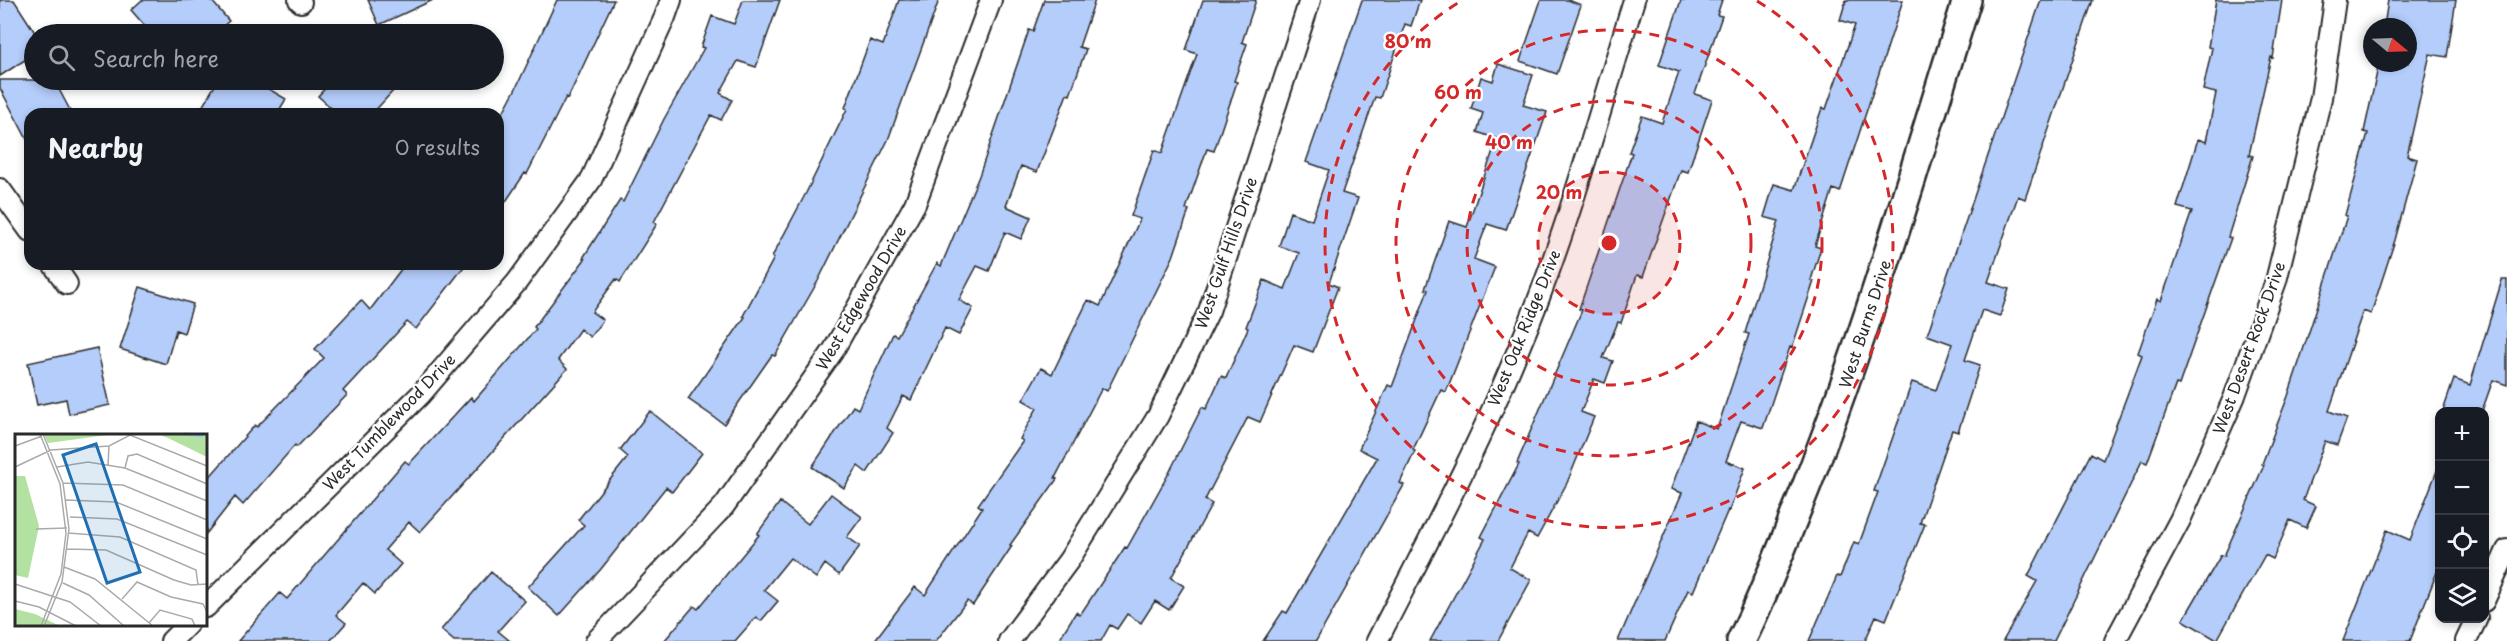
<!DOCTYPE html>
<html lang="en">
<head>
<meta charset="utf-8">
<style>
	:root { --surface:#171b24; --page:#20242c; --text:#f1f3f6; --muted:#9ea1a6; --line:#363941 }
	body { margin:0; font-family:"Playpen Sans",sans-serif; background:var(--page); color:var(--text) }
	.controls { position:absolute; right:18px; bottom:18px; display:grid; overflow:hidden; border-radius:12px; box-shadow:0 3px 9px #0003 }
	.controls button { width:54px; height:54px; display:grid; place-items:center; padding:0; border:0; border-bottom:2px solid var(--line); background:var(--surface); color:var(--text); font:30px sans-serif }
	.compass { position:absolute; left:2363px; top:18px; width:54px; height:54px; border-radius:50%; background:var(--surface); box-shadow:0 3px 9px #0003; rotate:109deg }
	.list { margin:0; padding:0; list-style:none }
	h2 { display:flex; justify-content:space-between; align-items:center; height:78px; margin:0; padding:0 24px; font-size:26px }
	h2 small { font-size:20px; font-weight:400; color:var(--muted) }
	.icon { flex:none; width:33px; height:33px; fill:none; stroke:currentColor; stroke-width:2; stroke-linecap:round; stroke-linejoin:round }
	.map { position:relative; flex:none; width:2507px; height:641px; overflow:hidden }
	.search { position:absolute; background:var(--surface); box-shadow:0 3px 9px #0003; left:24px; top:24px; width:480px; height:66px; display:flex; align-items:center; gap:15px; box-sizing:border-box; padding:0 21px; border-radius:33px; color:var(--muted); font-size:22px }
	.panel { position:absolute; background:var(--surface); box-shadow:0 3px 9px #0003; left:24px; top:108px; width:480px; height:162px; border-radius:18px }
	.map>svg:first-child { display:block }
	.building { fill:#b4cdfb; stroke:#2b2b2b; stroke-width:1.5 }
	.lines { fill:none; stroke-linecap:round; stroke-linejoin:round }
	.street-casing { stroke:#2b2b2b; stroke-width:24 }
	.secondary-casing { stroke:#2b2b2b; stroke-width:32 }
	.street { stroke:#fff; stroke-width:20 }
	.secondary { stroke:#fff; stroke-width:27 }
	.ring { fill:none; stroke:#d62828; stroke-width:3; stroke-dasharray:10 8 }
	.labels { text-anchor:middle; stroke-width:4.5; stroke-linejoin:round; paint-order:stroke }
	.street-label { font-size:16px; fill:#2b2b2b; stroke:#fff }
	.inset-river { fill:none; stroke:#90cdf1; stroke-width:3 }
	.inset-road { fill:none; stroke:#aaa; stroke-width:1.5 }
	.view { fill:#1f6fb2; fill-opacity:0.15; stroke:#1f6fb2; stroke-width:3 }
	.inset-edge { fill:none; stroke:#2b2b2b; stroke-width:3 }
	.centre { fill:#d62828; stroke:#fff; stroke-width:3 }
	.ring-label { font-size:18px; text-anchor:middle; font-weight:bold; fill:#d62828; stroke:#fff; stroke-width:4.5; stroke-linejoin:round; paint-order:stroke }
</style>
</head>
<body>
<div class="map">
<svg width="2507" height="641" viewBox="0 0 2507 641">
	<rect width="100%" height="100%" fill="#fff"/>
	<filter id="ink" filterUnits="userSpaceOnUse"><feTurbulence type="fractalNoise" baseFrequency=".0167" numOctaves="2"/><feDisplacementMap in="SourceGraphic" scale="12" xChannelSelector="R" yChannelSelector="G"/><feConvolveMatrix kernelMatrix="1 2 1 2 8 2 1 2 1" color-interpolation-filters="sRGB"/></filter>
	<g filter="url(#ink)">
		<path class="building" d="M0,0H14L34,31V54L0,76Z
			M142,0H211L229,21L214,34H152L131,10Z
			M368,0H433L379,25Z
			M557,0H614L568,98L566,97L527,174L525,173L498,213V122L516,88Z
			M743,0H780L756,67L738,61L720,93L732,100L721,120L711,115L654,222L657,224L620,282L616,279L592,312L603,320L590,337L580,329L558,360L567,369L420,532L409,522L385,550L401,564L375,594L363,583L336,615L346,623L330,641H238L280,593L287,599L405,461L409,464L471,397L474,401L536,329L534,327L585,259L583,258L620,200L623,202L664,119L704,48L701,47L712,16L734,24Z
			M899,0H939L888,140L818,281L775,356L772,355L724,424L688,399L745,317L743,316L774,258L772,257L806,193L847,109L845,108L870,40L883,45Z
			M1044,0H1095L1079,47L1086,49L1070,95L1067,94L1037,172L1021,166L1006,206L1031,217L1021,239L1005,232L989,271L977,266L959,300L973,308L959,335L945,328L911,400L903,396L887,428L893,433L867,473L858,466L844,488L812,467L853,406L858,409L893,334L897,336L937,263L941,266L979,176L1029,30L1033,31Z
			M1203,0H1256L1242,42L1247,44L1234,81L1237,82L1214,151L1207,149L1186,209L1189,210L1173,257L1107,391L1102,388L1055,478L1057,479L1010,545L1012,546L973,605L967,601L936,641H874L915,587L925,595L982,508L978,505L1023,441L1020,439L1037,408L1023,400L1041,368L1052,374L1088,300L1100,306L1140,219L1131,216L1154,150L1162,153L1197,54L1186,50Z
			M1362,0H1420L1411,26L1405,24L1380,98L1375,97L1342,193L1358,198L1329,283L1338,287L1313,352L1294,345L1260,422L1248,417L1205,500L1212,504L1171,578L1184,586L1169,610L1155,601L1141,623L1127,614L1117,629L1110,625L1101,641H1058L1076,612L1080,615L1125,547L1127,548L1170,471L1202,407L1206,409L1221,376L1226,378L1248,328L1246,327L1264,280L1285,289L1299,253L1279,246L1290,212L1312,220L1329,170L1306,162Z
			M1541,0H1568L1581,5L1557,74L1520,61Z
			M1681,0H1722L1717,15L1722,16L1695,94L1712,100L1688,172L1681,170L1643,277L1637,275L1621,323L1618,322L1603,358L1613,361L1605,383L1594,379L1581,412L1594,417L1567,483L1537,538L1528,533L1510,568L1531,580L1498,641H1430L1485,539L1481,537L1519,464L1517,463L1582,310L1579,309L1632,153L1629,152L1642,116L1662,123L1679,72L1659,65Z
			M1846,0H1903L1840,192L1833,189L1815,246L1821,248L1811,280L1814,281L1792,348L1790,347L1763,428L1741,421L1726,461L1745,468L1729,511L1728,510L1693,592L1688,590L1665,641H1618L1682,493L1671,489L1696,421L1717,429L1749,334L1745,333L1779,221L1764,217L1774,184L1794,190L1822,108L1826,109L1855,25L1840,20Z
			M2041,0H2093L2025,199L2018,196L1988,282L2009,289L2000,316L1982,310L1965,360L1980,365L1958,432L1952,430L1920,523L1925,524L1886,620L1876,616L1865,641H1809L1837,576L1840,577L1854,542L1859,544L1878,492L1874,491L1912,382L1936,390L1952,344L1927,335Z
			M2216,0H2282L2273,58L2271,57L2249,155L2253,156L2228,237L2231,238L2179,385L2176,384L2147,463L2142,461L2054,641H2003L2037,581L2028,576L2091,453L2103,460L2142,355L2138,353L2157,299L2161,301L2192,211L2177,207L2198,139L2206,142L2216,93L2203,90L2212,48L2208,47Z
			M2388,0H2456L2447,57L2430,54L2407,156L2417,159L2395,240L2371,314L2363,311L2329,411L2347,418L2337,445L2325,441L2303,500L2316,506L2306,528L2290,520L2273,559L2265,555L2217,640L2183,620L2221,555L2224,556L2264,465L2262,464L2288,396L2347,216L2345,215L2368,133L2364,132L2379,63H2408V27H2384Z
			M1498,64L1533,75L1523,105L1547,112L1506,230L1487,224L1474,259L1495,267L1446,392L1441,390L1413,450L1415,451L1400,483L1404,485L1316,641H1263L1283,611L1287,613L1377,458L1359,449L1388,385L1392,387L1428,290L1425,289L1449,221L1467,227L1497,139L1477,132L1483,113L1471,109L1481,77L1493,81Z
			M0,80H54L72,114H30V145L0,88Z
			M218,80H253L286,99L277,114H198Z
			M333,80H403L372,114H338L318,96Z
			M405,264H466L416,329L407,322L343,391L347,395L297,447L295,445L243,505L235,497L206,534V481L255,425L257,427L324,358L315,349L361,300L370,310Z
			M2502,280H2507V385L2493,380L2482,411H2443L2454,379L2470,385Z
			M140,287L193,304L184,333L176,330L166,364L120,349Z
			M97,348L110,405L69,414L66,399L37,405L28,363Z
			M650,411L702,453L672,492L666,487L601,569L559,616L528,587L584,525L578,520L628,457L620,450Z
			M2438,468L2439,567L2410,641H2343L2387,530L2410,540Z
			M831,494L862,517L847,537L860,546L839,575L825,564L816,578L790,558L764,590L778,601L761,621L756,617L735,641H664L694,606L698,609L759,535L757,534L780,502L808,524Z
			M491,572L525,601L498,631L510,641H454L441,630Z"/>
		<g class="lines">
			<defs>
				<path id="street" d="M299,0L301,2
					M0,189L30,231
					M53,264L67,284
					M2484,601L2507,550
					M206,607L420,395L517,282L591,180L665,17L671,0
					M171,641L188,624
					M596,641L724,506L833,351L915,204L991,0
					M1009,641L1069,560L1158,416L1209,311L1310,0
					M1377,641C1426,545 1477,450 1518,350C1566,238 1598,116 1634,0
					M2115,641L2180,520L2234,398L2276,281L2321,98L2335,0
					M2466,641L2477,618"/>
				<path id="secondary" d="M1741,641C1762,599 1779,555 1796,512C1864,345 1913,172 1967,0"/>
			</defs>
			<use href="#street" class="street-casing"/>
			<use href="#secondary" class="secondary-casing"/>
			<use href="#street" class="street"/>
			<use href="#secondary" class="secondary"/>
		</g>
	</g>
	<circle cx="1609" cy="243" r="71" fill="#d62828" fill-opacity=".12"/>
	<g class="ring">
		<circle cx="1609" cy="243" r="71"/>
		<circle cx="1609" cy="243" r="142"/>
		<circle cx="1609" cy="243" r="213"/>
		<path d="M1757 1A284 284 0 1 1 1461 1"/>
	</g>
	<g class="labels">
		<g class="street-label">
			<text transform="translate(1226 253) rotate(-71)" y="6">West Gulf Hills Drive</text>
			<text transform="translate(861 298) rotate(-60)" y="6">West Edgewood Drive</text>
			<text transform="translate(1865 324) rotate(-72)" y="6">West Burns Drive</text>
			<text transform="translate(1524 328) rotate(-68)" y="6">West Oak Ridge Drive</text>
			<text transform="translate(2249 348) rotate(-70)" y="6">West Desert Rock Drive</text>
			<text transform="translate(389 422) rotate(-46)" y="6">West Tumblewood Drive</text>
		</g>
	</g>
	<g transform="translate(15 434)">
		<rect width="192" height="192" fill="#fff"/>
		<path d="M29,0H100L33,9ZM143,0H192V23L153,4ZM0,42H10L24,92L13,144L0,141ZM0,175L20,180L45,192H0Z" fill="#b2e1a1"/>
		<path class="inset-river" d="M170,0L188,2"/>
		<path class="inset-road" d="M25,0L45,50L51,99L46,140L26,192M28,0L48,49L54,95L47,148L29,192M0,12L27,2M93,31L94,12M0,33L36,16L94,12L115,1L192,32M42,33L73,28L110,34L192,67M110,34L113,22L122,20L192,50M48,49L108,51L192,86M51,66L101,68L192,105M55,83L102,85L192,121M21,95L52,94M53,99L105,103L181,136L183,151M51,115L91,116L159,146L176,151L192,150M49,133L80,145L138,192M48,149L74,161L109,192M0,150L55,168L86,192M107,165L122,148L156,163L188,170L192,178M0,167L24,173L61,192M134,189L145,176L177,185L180,192"/>
		<path class="view" d="M81,10L125,138L92,149L48,21Z"/>
		<rect width="192" height="192" class="inset-edge"/>
	</g>
	<circle cx="1609" cy="243" r="9" class="centre"/>
	<g class="ring-label">
		<text x="1408" y="48">80 m</text>
		<text x="1458" y="99">60 m</text>
		<text x="1509" y="149">40 m</text>
		<text x="1559" y="199">20 m</text>
	</g>
</svg>
<div class="controls">
<button>+</button>
<button>−</button>
<button><svg class="icon" aria-label="locate" viewBox="0 0 24 24"><circle cx="12" cy="12" r="6"/><path d="M12 2v4M12 18v4M2 12h4M18 12h4"/></svg></button>
<button><svg class="icon" aria-label="layers" viewBox="0 0 24 24"><path d="M12 4l9 5-9 5-9-5zM3 14l9 5 9-5"/></svg></button>
</div>
<svg class="compass" viewBox="-18 -18 36 36"><path d="M0-13l5 13h-10z" fill="#e53935"/><path d="M0 13l5-13h-10z" fill="#9ea1a6"/></svg>
<div class="search"><svg class="icon" aria-label="search" viewBox="0 0 24 24"><circle cx="10" cy="10" r="6"/><path d="M15 15l6 6"/></svg>Search here</div>
<section class="panel">
<h2>Nearby<small>0 results</small></h2>
<ul class="list">
</ul>
</section>
</div>
</body>
</html>
